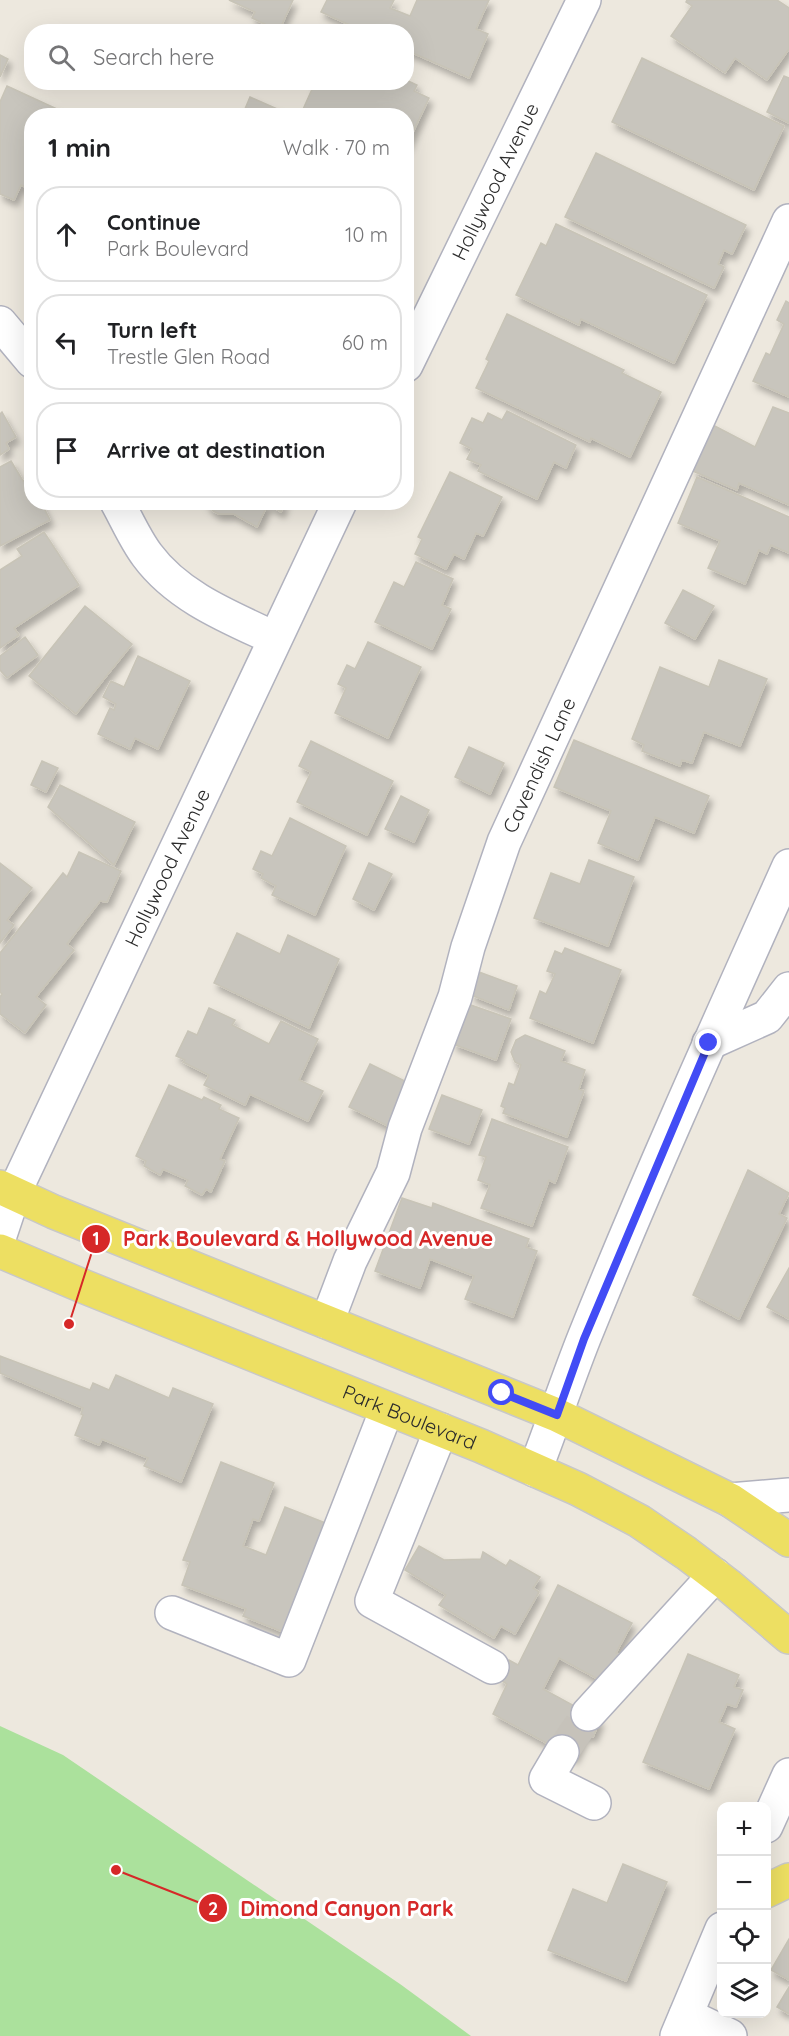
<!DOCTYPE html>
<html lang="en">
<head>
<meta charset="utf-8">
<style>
	:root { --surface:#fff; --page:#f6f6f6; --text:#202124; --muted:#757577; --line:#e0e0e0 }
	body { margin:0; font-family:Quicksand,sans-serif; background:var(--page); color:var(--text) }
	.controls { position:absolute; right:18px; bottom:18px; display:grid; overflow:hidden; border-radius:12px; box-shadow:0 6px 24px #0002 }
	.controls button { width:54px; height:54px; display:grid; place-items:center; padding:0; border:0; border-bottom:2px solid var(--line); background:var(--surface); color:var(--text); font:30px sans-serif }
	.stop { position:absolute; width:18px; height:18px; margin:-14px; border:4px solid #424cf5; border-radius:50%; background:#fff }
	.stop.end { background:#424cf5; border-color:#fff; box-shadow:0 2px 6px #0008 }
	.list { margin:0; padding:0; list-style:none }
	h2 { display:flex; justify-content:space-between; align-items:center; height:78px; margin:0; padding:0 24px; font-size:26px }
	h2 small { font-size:20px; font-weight:400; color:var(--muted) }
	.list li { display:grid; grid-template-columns:39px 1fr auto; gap:18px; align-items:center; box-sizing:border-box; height:96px; margin:0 12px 12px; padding:0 12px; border:2px solid var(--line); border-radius:24px }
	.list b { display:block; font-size:22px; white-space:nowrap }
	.list p { margin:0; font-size:20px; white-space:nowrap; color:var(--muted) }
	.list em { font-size:20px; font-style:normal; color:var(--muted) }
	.icon { flex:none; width:33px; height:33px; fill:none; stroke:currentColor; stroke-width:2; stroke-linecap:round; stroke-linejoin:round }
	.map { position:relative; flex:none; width:789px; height:2036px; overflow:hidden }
	.search { position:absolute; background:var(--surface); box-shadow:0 6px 24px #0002; left:24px; top:24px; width:390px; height:66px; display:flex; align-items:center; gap:15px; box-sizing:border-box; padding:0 21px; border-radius:24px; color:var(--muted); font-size:22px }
	.panel { position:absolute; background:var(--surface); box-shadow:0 6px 24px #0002; left:24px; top:108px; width:390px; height:402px; border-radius:24px }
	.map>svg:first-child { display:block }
	.green { fill:#abe19c }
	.building { fill:#c8c5bd; stroke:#c8c4b7; stroke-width:1.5; filter:url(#shadow) }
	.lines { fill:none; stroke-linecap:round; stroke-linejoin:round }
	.minor-tunnel { stroke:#c6c2ba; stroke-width:33; stroke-dasharray:33 16; stroke-linecap:butt }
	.minor-casing { stroke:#b1b2be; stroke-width:36 }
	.major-casing { stroke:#c8c8c8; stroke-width:36 }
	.minor { stroke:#fff; stroke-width:33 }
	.major { stroke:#eddf62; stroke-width:33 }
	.route { stroke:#424cf5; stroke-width:8 }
	.labels { text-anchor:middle; stroke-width:6; stroke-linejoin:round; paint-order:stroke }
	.street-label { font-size:20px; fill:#2b2b2b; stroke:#fff }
	.leader { fill:none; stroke:#d62828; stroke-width:2 }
	.callout-dot { fill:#d62828; stroke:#fff; stroke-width:2 }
	.mark-label { font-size:18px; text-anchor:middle; font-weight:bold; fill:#fff }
	.callout-label { font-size:21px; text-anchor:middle; font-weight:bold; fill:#d62828; stroke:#fff; stroke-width:6; stroke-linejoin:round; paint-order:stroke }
</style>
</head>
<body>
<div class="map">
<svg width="789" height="2036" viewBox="0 0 789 2036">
	<defs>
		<filter id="shadow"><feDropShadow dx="3.5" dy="6" stdDeviation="3" flood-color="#0004"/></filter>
	</defs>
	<rect width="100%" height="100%" fill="#ede8de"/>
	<path class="green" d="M0,1726L63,1755L400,1984L471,2036H0Z"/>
	<path class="building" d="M229,0H293L279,31L252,18L255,12Z
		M327,0H394L390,8L410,16L417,0H489L476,29L488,34L469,78L406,50V32H365L321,12Z
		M687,0H777L789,8V49L767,80L735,58L725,73L671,36L692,6L686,2Z
		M0,55L8,59L0,77Z
		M642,58L784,126L754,190L612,122Z
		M784,76L789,78V123L767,112Z
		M406,80L417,85L414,91L429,98L406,147V116H300L313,87L310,82H406Z
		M7,86L68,114L67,116H32V190L21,185L14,200L0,194V102Z
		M250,97L293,116H242Z
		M596,153L746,225L732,254L724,250L718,264L724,267L714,288L565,217Z
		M556,224L707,295L674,363L581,319L579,325L516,295L541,243L546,246Z
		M786,301L789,303V397L753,381L766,353L770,355L784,324L777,320Z
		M507,314L624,370L622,373L661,392L630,457L591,438L590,442L476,388L489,361L486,359Z
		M773,407L789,413V505L739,483L737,490L693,471L713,425L755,447Z
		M507,411L576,445L566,468L554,462L537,499L478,471L481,465L467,459L472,449L460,443L472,418L483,423L488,413L502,420Z
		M2,412L16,437L6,443L9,449L0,455V414Z
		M11,461L23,481L32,477V502H41L50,520L0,546V467Z
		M450,472L502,497L483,536L476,533L464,559L454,554L446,569L415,554L422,539L418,537Z
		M697,477L789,517V553L771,545L767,554L759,550L745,584L708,568L720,541L678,523Z
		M205,502H285L281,512L268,504L257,527L234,514H219L213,511Z
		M44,532L79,585L14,628L19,635L0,648V570L22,556L17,549Z
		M416,562L453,579L442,605L451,609L432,649L375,622L394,582L404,587Z
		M683,590L714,606L695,639L665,623Z
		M85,606L132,644L76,714L29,676Z
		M25,637L38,655L7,678L0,670V656Z
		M368,642L421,667L388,738L335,713L346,688L338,684L347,665L355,669Z
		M138,656L190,681L158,749L135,738L130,749L98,734L110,708L114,710L116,704L103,697L111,681L124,687Z
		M719,660L767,679L740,746L704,732L692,763L682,760L680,766L642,751L644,745L632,739L660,667L709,687Z
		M574,740L709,796L694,833L655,817L638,860L598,843L611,811L554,787Z
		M311,741L393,781L367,835L297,802L311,772L299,766Z
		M469,747L504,763L490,794L455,777Z
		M42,761L58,768L46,792L31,785Z
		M60,785L135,822L114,865L48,807Z
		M401,796L429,810L414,842L385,829Z
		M290,818L346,846L315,915L272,895L276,886L261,878L263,874L253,869L261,851L272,856Z
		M79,852L121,871L107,902L100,901L67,944L74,950L36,997L46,1005L25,1033L0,1014V997L2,994L0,992V953L63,873L67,877Z
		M589,860L634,877L608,946L534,918L551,873L580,884Z
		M0,863L32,888L7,920L14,925L0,943Z
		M369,863L392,874L374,910L353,899Z
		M237,933L280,954L288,935L339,959L309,1028L214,983Z
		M565,948L621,970L593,1043L530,1018L540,991L546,994L555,974L547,971L555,951L562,954Z
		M479,972L517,986L509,1010L471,995Z
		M468,1004L511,1019L496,1060L453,1044Z
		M209,1008L235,1020L232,1025L269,1044L281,1021L318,1039L299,1080L323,1091L308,1121L250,1094L245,1105L204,1085L209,1075L183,1062L185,1060L176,1056L188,1031L197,1035Z
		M525,1035L565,1051L561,1061L585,1070L579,1089L584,1091L567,1137L503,1113L505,1108L501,1106L509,1083L514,1085L521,1065L515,1062L511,1052L516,1040Z
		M370,1064L411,1084L390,1127L349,1107Z
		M169,1085L202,1100L204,1097L221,1105L219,1109L239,1118L220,1159L225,1161L211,1192L206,1189L202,1195L185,1186L188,1180L163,1169L160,1175L144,1166L146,1161L136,1156Z
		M442,1095L482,1110L469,1144L429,1129Z
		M492,1119L568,1147L555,1183L549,1180L532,1226L481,1208L490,1185L478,1180L486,1157L479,1155Z
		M748,1170L789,1193L779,1214L787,1218L739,1319L693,1295Z
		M402,1198L432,1208L433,1203L529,1239L526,1247L537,1251L513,1317L465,1299L474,1276L430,1259L420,1288L375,1271Z
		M789,1268V1319L767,1307Z
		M0,1356L90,1390L93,1383L109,1390L116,1375L169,1398L173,1388L213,1404L181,1482L144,1466L148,1458L102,1439L99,1445L75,1435L83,1415L81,1414L83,1408L0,1373Z
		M221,1462L274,1483L259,1521L253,1519L243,1546L266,1555L285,1507L333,1526L291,1635L243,1616L246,1609L182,1585L190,1562L183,1560Z
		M419,1546L444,1560L481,1559L483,1552L506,1566L510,1560L540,1577L533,1588L539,1592L515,1634L501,1626L494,1638L439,1605L446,1595L405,1570Z
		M558,1585L632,1623L616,1653L622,1656L607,1684L559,1658L543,1689L600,1720L593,1737L586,1734L574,1758L493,1714L507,1684L499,1679L509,1660L518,1665Z
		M688,1654L739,1675L734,1687L743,1690L736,1707L727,1704L719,1722L735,1729L709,1789L643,1762Z
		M623,1864L667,1882L626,1981L548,1950L573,1889L607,1903Z
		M789,1939V1980L771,1970Z
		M789,1987V2014L777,2007Z"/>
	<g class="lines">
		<path class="minor-tunnel" d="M562,1752L588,1714"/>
		<defs>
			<g id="minor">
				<path d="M0,323L32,361"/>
				<path id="s1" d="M406,365L584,0"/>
				<path d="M117,502C127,520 135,539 147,555C178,597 229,617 274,638"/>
				<path d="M709,1043L767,1017L789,989"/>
				<path id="s2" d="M0,1235L14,1193L340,502"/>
				<path id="s3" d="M327,1322L350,1261L393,1173L405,1128L455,997L468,947L504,842L789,221"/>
				<path d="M441,1430L372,1601L492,1667"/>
				<path d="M535,1470C552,1426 567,1381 584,1338C648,1179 719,1022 789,866"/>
				<path d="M730,1500L789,1495"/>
				<path d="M172,1613L289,1660L387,1409"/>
				<path d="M588,1714L715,1575"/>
				<path d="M562,1752L546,1779L594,1803"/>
				<path d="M766,1826L789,1775"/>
				<path d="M686,2015L730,2036"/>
				<path d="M677,2036L722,1929"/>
			</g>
			<g id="major">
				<path d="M0,1187L54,1212L557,1415L730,1500L789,1540"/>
				<path id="s4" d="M0,1251L85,1287L481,1446L578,1489L639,1521L686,1553L728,1585L789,1637"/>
				<path d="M766,1891L789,1880"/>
			</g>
		</defs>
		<use href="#minor" class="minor-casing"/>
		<use href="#major" class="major-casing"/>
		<use href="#minor" class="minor"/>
		<use href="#major" class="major"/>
	</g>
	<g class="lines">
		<path class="route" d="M502,1393L557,1415L584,1339L709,1043"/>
	</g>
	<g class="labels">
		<g class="street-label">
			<text dy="7" stroke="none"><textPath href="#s1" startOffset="204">Hollywood Avenue</textPath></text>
			<text dy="7" stroke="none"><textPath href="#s3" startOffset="597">Cavendish Lane</textPath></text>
			<text dy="7" stroke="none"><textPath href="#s2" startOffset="404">Hollywood Avenue</textPath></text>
			<text dy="7" stroke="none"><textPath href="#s4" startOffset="442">Park Boulevard</textPath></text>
		</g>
	</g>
	<path class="leader" d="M69 1324L96 1239M116 1870L213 1908"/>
	<g class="callout-dot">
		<circle cx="69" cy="1324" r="6"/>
		<circle cx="116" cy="1870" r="6"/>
		<circle cx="96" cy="1239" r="15"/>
		<circle cx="213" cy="1908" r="15"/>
	</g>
	<g class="mark-label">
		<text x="96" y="1245">1</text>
		<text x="213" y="1915">2</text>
	</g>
	<g class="callout-label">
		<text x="308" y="1246">Park Boulevard &amp; Hollywood Avenue</text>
		<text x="347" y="1916">Dimond Canyon Park</text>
	</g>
</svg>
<div class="controls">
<button>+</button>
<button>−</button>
<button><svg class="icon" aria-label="locate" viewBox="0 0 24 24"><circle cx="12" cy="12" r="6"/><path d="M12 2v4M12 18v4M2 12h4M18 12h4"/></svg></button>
<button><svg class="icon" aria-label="layers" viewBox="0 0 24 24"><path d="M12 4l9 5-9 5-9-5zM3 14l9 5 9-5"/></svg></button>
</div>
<div class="stop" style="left:502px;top:1393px"></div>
<div class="stop end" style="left:709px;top:1043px"></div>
<div class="search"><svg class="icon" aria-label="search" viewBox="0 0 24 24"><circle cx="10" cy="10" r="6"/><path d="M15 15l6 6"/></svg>Search here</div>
<section class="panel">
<h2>1 min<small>Walk · 70 m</small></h2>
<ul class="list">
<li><svg class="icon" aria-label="ahead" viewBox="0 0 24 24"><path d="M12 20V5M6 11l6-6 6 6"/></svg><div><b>Continue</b><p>Park Boulevard</p></div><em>10 m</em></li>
<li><svg class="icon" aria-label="left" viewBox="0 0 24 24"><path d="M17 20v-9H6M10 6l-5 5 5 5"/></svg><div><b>Turn left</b><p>Trestle Glen Road</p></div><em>60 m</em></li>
<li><svg class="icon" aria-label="arrive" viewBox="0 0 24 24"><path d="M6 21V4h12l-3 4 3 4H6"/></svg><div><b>Arrive at destination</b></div></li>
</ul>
</section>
</div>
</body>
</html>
